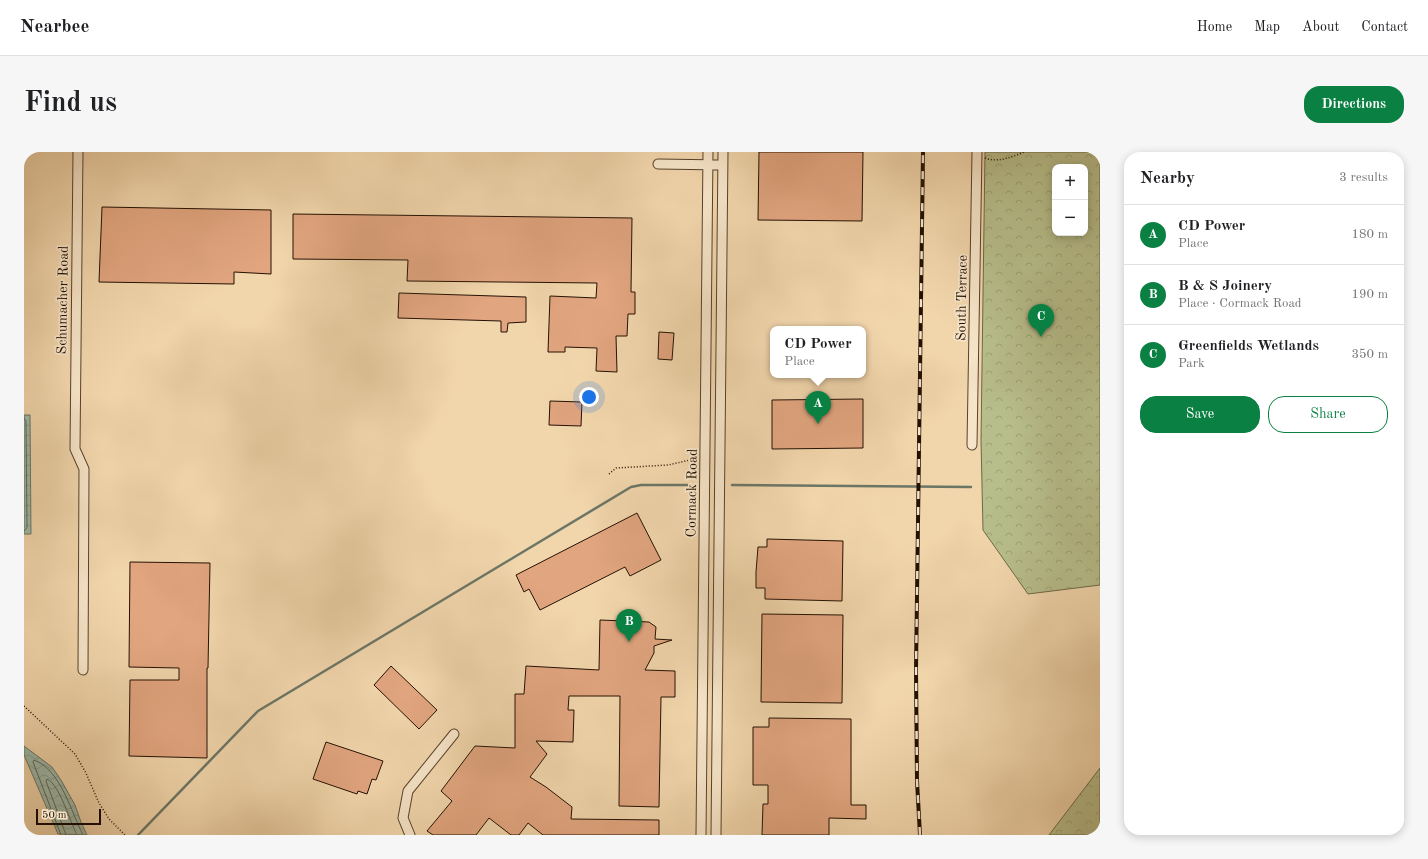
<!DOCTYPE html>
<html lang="en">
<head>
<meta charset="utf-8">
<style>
	:root { --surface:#fff; --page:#f6f6f6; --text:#202124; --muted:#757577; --line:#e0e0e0; --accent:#0b8043 }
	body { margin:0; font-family:"Old Standard TT",serif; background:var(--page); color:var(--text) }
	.controls { position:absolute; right:12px; top:12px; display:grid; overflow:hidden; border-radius:8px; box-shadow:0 2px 10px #0003 }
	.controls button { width:36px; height:36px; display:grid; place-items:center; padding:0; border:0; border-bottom:1px solid var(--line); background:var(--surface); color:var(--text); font:20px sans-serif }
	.scale { position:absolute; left:12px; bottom:10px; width:65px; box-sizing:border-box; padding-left:4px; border:2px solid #241103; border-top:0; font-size:11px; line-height:14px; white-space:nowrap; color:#241103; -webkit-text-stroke:3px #f6e4c8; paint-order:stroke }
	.you { position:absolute; left:565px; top:245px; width:14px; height:14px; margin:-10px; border:3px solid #fff; border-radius:50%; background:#1a73e8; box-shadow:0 0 0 6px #1a73e833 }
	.badge { display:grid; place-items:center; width:26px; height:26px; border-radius:50%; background:var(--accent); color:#fff; font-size:13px; font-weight:700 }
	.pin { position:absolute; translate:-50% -33px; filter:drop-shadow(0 1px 2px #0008) }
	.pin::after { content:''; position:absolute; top:21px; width:14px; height:12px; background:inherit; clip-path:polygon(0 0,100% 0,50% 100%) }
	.popup { position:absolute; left:746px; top:174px; width:96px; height:52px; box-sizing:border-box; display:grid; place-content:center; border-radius:8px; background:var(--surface); filter:drop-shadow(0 1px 3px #0005); font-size:13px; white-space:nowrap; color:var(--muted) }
	.popup b { font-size:15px; color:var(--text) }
	.popup::after { content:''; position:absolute; left:50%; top:100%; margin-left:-8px; border:8px solid transparent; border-top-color:var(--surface) }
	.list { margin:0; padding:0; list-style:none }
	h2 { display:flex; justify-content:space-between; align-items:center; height:52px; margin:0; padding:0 16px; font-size:17px }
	h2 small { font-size:13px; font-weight:400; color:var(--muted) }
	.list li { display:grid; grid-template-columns:26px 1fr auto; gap:12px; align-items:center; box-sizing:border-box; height:60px; padding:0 16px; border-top:1px solid var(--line) }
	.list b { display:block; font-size:15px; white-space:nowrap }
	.list p { margin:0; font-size:13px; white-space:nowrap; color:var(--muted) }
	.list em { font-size:13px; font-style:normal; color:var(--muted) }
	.actions { display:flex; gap:8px; padding:12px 16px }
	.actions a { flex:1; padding:9px 0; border:1px solid var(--accent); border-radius:16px; text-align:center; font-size:14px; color:var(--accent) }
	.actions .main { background:var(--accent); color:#fff }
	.map { position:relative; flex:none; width:1076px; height:683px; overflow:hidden; border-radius:16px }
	header { display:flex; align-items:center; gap:24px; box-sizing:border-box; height:56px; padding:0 20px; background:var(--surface); border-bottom:1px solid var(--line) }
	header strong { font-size:19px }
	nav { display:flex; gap:22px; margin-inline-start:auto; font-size:14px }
	.intro { display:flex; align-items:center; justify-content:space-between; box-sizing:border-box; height:96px; padding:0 24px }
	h1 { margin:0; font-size:28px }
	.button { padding:10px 18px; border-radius:16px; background:var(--accent); color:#fff; font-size:14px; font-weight:700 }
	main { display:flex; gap:24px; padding:0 24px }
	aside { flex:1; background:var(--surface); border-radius:16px; box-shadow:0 2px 10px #0003 }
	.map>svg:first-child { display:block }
	.park { fill:url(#park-crowns); stroke:#6e6847; fill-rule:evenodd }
	.water { fill:url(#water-waves); stroke:#6b7667 }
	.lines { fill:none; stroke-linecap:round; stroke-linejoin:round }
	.shore { stroke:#606556; stroke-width:1 }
	.stream { stroke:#6b7667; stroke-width:2.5 }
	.building { fill:#e1a57f; stroke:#241103 }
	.minor-casing { stroke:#57422d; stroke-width:11 }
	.path { stroke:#241103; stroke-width:1.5; stroke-dasharray:1 2; stroke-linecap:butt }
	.minor { stroke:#f6e4c8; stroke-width:9 }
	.rail-casing { stroke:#241103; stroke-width:4 }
	.rail { stroke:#f6e4c8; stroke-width:2.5; stroke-dasharray:8; stroke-linecap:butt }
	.labels { text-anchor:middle; stroke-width:3.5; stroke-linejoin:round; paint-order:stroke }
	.street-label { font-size:14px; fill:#241103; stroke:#f6e4c8 }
</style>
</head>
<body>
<header>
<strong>Nearbee</strong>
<nav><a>Home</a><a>Map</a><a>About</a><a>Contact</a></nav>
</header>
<div class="intro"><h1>Find us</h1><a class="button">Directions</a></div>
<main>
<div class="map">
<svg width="1076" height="683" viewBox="0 0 1076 683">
	<defs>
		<pattern id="park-crowns" width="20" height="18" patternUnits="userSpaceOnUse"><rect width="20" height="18" fill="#b7be8b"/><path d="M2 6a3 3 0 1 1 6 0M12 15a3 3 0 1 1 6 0" fill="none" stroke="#9da276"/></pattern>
		<pattern id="water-waves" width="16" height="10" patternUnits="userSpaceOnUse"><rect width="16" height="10" fill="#9bb9aa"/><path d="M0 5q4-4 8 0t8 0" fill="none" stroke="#859e91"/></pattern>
	</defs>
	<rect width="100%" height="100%" fill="#f1d5ab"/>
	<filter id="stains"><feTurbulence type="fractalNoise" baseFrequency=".005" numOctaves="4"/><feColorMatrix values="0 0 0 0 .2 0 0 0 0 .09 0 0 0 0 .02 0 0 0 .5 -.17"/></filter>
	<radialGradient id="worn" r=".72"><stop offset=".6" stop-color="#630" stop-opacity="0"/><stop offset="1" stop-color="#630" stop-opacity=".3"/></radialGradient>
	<path class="park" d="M961,0H1076V433L1004,442L959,378L957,288ZM1031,15H1061V81H1031Z
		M1076,616V683H1025Z"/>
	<path class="water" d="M0,263H6L7,382H0Z
		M0,594L28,615L37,628L51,653L57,670L63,683L34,682L0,603Z"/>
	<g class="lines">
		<path class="shore" d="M0,266L2,269L3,376L0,379
			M37,683L9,610L10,608C37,618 47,660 59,683
			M42,683L22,629L23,627C36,633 46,670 53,683"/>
		<path class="stream" d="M708,333L947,335
			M114,683L234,559L607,335L617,333H664"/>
	</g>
	<path class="building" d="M735,0H839L838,69L734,68Z
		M78,55L247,58V122L210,120V132L75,130Z
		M269,62L608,66L607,140H611V162H604L603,184H592L593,220L572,219L573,196L541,195V200H524L526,144L572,146L573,131L383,129L384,108L269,107Z
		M375,141L502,145V170L484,171L483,180H477V169L374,166Z
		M635,180L650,181L648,208L634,207Z
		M839,247V296L748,297V248Z
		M526,249L558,250L557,274L525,273Z
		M613,361L637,408L606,424L601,415L516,458L505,437L500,440L492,423Z
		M743,387L819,389L818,449L741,447V436H732V420L734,395H743Z
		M106,410L186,411L184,516H183V606L105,604L106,528H155V516L105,515Z
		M738,462L819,463L818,551L737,550Z
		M576,468L625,470L632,475L631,487L648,488L630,494V501L621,518L651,519V545H637L635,655L595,654L596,544H545L544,558H550L549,590L512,589L523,602L506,625L522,635L548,655L547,667L635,668V683H519L504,671L495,683H487L465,666L452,683H409L403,679L428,649L417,639L451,594L491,596V542H500L502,514L575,518Z
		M367,514L413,558L395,577L350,533Z
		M745,566L827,567V653H842V667L805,666V683H738L739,652H744V633H729V575H745Z
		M302,590L359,609L352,628L348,627L343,642L334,639L333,642L289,627Z"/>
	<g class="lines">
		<defs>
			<path id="minor" d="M54,0L51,297L60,317L59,518
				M634,12L699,13
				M948,293L953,0
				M386,683L379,666L384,639L430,582
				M677,683L684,0
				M692,683L699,0"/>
		</defs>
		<use href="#minor" class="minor-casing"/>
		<path class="path" d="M961,6C974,11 988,5 1000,0
			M585,322L592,316L644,313L666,308L673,310
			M0,554L51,602L62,621L75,651L85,667L101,683"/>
		<use href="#minor" class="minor"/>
		<defs>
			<path id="rail" d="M896,683L893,629L892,518L899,0"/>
		</defs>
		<use href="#rail" class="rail-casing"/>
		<use href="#rail" class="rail"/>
	</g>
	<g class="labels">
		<g class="street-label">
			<text transform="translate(937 146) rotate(-89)" y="5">South Terrace</text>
			<text transform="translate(38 148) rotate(-89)" y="5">Schumacher Road</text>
			<text transform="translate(667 341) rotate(-89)" y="5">Cormack Road</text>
		</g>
	</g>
	<rect width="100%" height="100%" filter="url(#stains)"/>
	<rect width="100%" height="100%" fill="url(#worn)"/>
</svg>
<div class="controls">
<button>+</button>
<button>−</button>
</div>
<div class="scale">50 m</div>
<div class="you"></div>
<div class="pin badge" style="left:794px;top:272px">A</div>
<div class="popup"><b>CD Power</b>Place</div>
<div class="pin badge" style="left:605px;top:490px">B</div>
<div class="pin badge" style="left:1017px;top:185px">C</div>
</div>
<aside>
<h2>Nearby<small>3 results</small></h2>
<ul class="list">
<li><span class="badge">A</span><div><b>CD Power</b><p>Place</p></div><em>180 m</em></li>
<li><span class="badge">B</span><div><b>B &amp; S Joinery</b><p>Place · Cormack Road</p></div><em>190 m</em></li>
<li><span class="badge">C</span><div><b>Greenfields Wetlands</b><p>Park</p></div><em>350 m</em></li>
</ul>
<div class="actions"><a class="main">Save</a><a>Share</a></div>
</aside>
</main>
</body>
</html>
